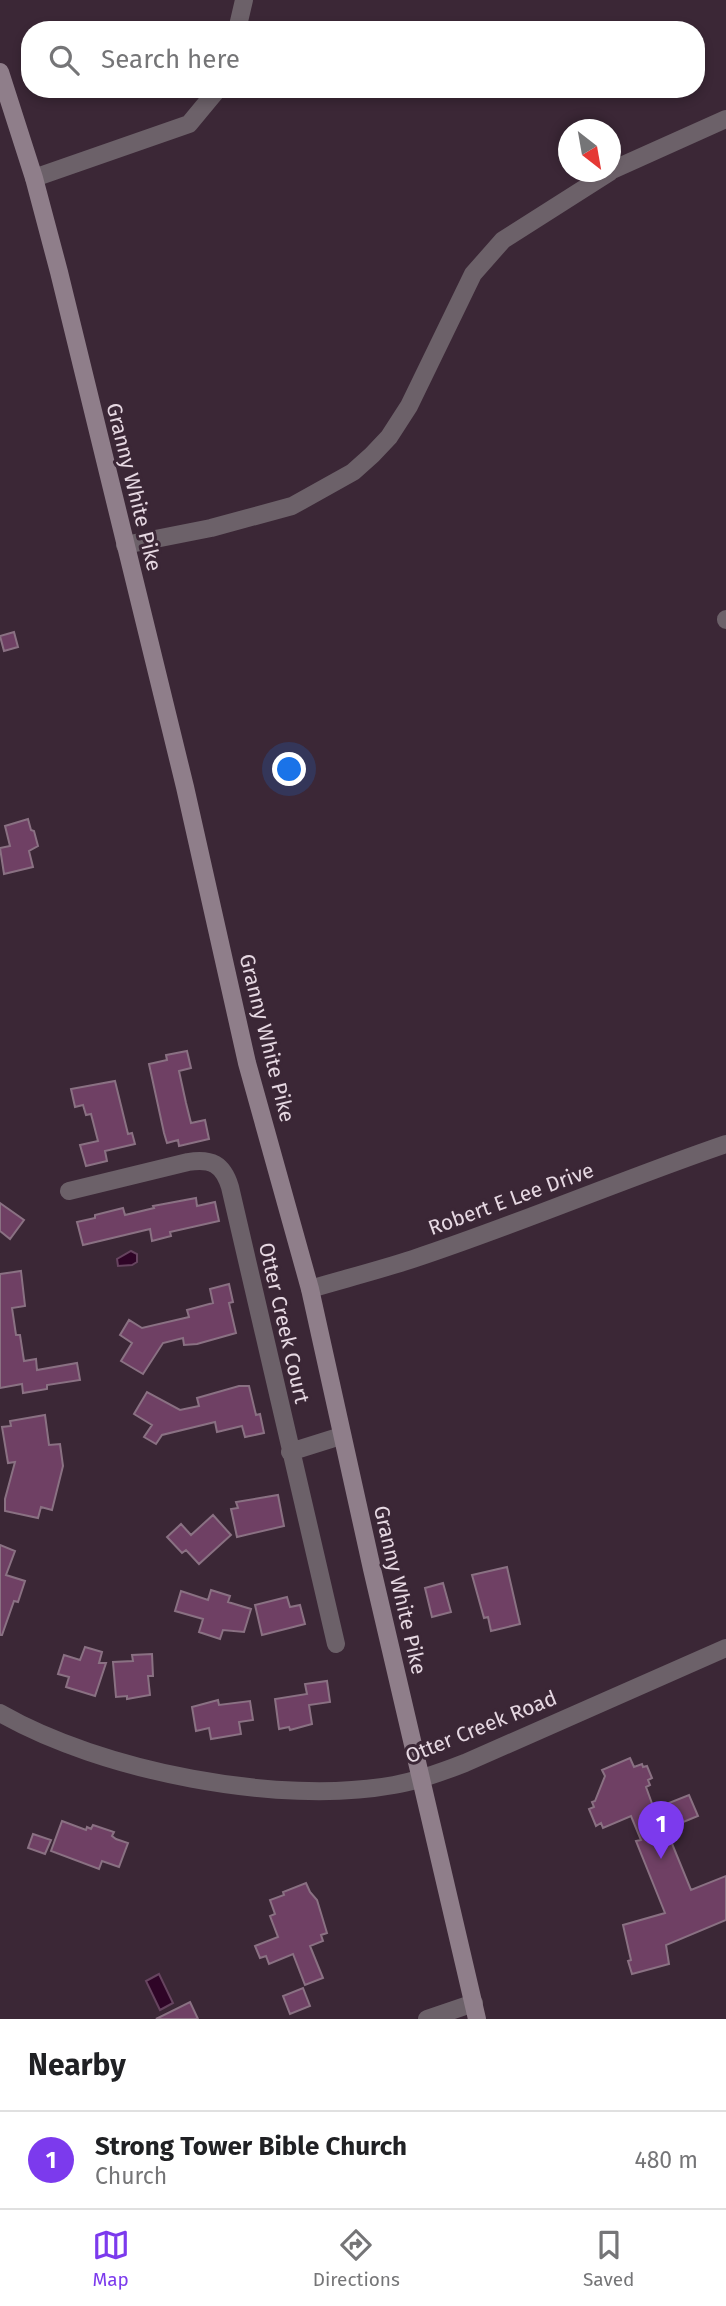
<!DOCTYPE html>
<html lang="en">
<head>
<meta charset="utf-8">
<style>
	:root { --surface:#fff; --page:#f6f6f6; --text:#202124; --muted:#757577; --line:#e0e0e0; --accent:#7c3aed }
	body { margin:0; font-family:"Fira Sans",sans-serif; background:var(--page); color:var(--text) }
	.compass { position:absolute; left:558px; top:119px; width:63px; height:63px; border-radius:50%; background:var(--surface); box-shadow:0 4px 10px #0003; rotate:149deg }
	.you { position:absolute; left:290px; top:770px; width:24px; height:24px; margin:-18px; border:5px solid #fff; border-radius:50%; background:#1a73e8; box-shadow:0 0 0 10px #1a73e833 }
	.badge { display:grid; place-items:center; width:46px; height:46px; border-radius:50%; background:var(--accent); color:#fff; font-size:23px; font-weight:700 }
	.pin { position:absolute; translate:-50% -58px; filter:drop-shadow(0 2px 4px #0008) }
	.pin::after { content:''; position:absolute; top:37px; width:24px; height:21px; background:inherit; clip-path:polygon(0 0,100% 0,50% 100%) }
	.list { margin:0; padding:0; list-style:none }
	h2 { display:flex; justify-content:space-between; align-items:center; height:91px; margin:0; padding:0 28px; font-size:30px }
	h2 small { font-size:23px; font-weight:400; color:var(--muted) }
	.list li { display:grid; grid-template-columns:46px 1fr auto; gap:21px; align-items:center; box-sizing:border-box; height:98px; padding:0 28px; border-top:2px solid var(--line) }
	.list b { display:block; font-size:26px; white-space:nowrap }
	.list p { margin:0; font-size:23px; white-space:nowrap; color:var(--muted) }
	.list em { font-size:23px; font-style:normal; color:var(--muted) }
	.icon { flex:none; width:38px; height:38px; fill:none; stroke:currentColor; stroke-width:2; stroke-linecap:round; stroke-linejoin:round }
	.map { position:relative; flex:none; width:726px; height:2019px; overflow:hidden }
	.search { position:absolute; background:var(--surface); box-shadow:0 4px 10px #0003; left:21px; right:21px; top:21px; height:77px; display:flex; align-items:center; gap:18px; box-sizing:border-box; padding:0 24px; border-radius:28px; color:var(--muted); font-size:26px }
	.sheet { height:189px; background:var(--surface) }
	nav { display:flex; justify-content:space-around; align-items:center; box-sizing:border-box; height:98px; border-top:2px solid var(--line); background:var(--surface); font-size:19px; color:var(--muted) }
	nav a { display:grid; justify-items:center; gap:4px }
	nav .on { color:var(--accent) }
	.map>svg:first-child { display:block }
	.water { fill:#2f0527; stroke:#66445f; stroke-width:2 }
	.building { fill:#6f4064; stroke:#8a7183; stroke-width:2 }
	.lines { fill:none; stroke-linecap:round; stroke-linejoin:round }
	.minor { stroke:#6c6169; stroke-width:18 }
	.secondary { stroke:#8f7e8a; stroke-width:18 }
	.labels { text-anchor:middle; stroke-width:6; stroke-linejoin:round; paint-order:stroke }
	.street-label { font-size:21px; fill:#e6d8e2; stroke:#3b2736 }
</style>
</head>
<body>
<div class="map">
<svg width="726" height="2019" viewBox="0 0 726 2019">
	<rect width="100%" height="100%" fill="#3b2736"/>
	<path class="water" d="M131,1251L137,1254V1262L132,1265L118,1266L117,1259Z
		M159,1974L173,2003L160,2010L146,1981Z"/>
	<path class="building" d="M14,632L18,647L4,651L0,636Z
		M28,819L31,830L34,831L38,846L29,851L33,867L4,874L0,848L10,846L5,826Z
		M187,1051L191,1068L179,1071L186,1103L191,1123L205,1120L209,1139L179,1146L178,1140L167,1143L164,1133L149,1064L167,1060L166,1055Z
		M115,1081L128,1134L132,1133L135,1144L105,1151L107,1161L86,1166L80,1145L98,1141L91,1114L86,1115L83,1105L75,1107L71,1089Z
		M196,1198L197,1206L215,1202L219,1221L170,1232L171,1236L152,1241L150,1229L83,1245L77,1222L95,1218V1215L123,1208L125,1215L154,1208L153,1206Z
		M0,1203L24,1220L10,1239L0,1231Z
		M21,1271L25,1306L12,1308L16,1335H20L24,1361L36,1359L37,1370L77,1363L80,1380L47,1385V1389L23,1393L22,1384L0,1388V1274Z
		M229,1284L233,1302L229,1303L236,1333L197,1344L184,1345L183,1338L163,1343L143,1374L121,1361L132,1343L120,1335L129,1320L142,1328L189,1317L187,1310L213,1303L210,1289Z
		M239,1386H249L256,1415L260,1414L264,1433L245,1437L242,1426L217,1432L215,1422L162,1435L156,1444L144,1437L152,1425L134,1414L147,1392L180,1410L199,1406L197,1398Z
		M45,1415L49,1445L60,1444L63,1466L52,1510L41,1507L38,1518L5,1511V1499L15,1462L8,1463L2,1427L11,1426L10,1421Z
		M278,1495L284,1526L237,1537L231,1509L238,1508L236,1502Z
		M213,1515L231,1535L199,1564L186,1550L182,1553L167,1537L181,1524L191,1535Z
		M0,1545L15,1551L6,1575L25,1581L18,1602L14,1601L2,1635H0Z
		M507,1567L520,1624L491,1631L488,1617L484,1618L472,1575Z
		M443,1583L451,1612L432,1617L425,1588Z
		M211,1590L230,1596L228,1602L251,1609L244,1632L223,1630L220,1639L199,1632L203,1619L175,1611L181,1591L208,1600Z
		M287,1597L290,1607L300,1605L305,1624L262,1635L255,1605Z
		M85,1647L102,1652L99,1663H106L95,1696L66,1687L69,1677L58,1674L64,1655L80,1660Z
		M152,1654L153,1676H148L150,1695L127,1699V1696L116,1697L113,1662L133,1661L132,1655Z
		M327,1681L330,1702L309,1705L312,1724L290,1730L289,1727L279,1729L275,1699L307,1694L305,1684Z
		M218,1700L219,1705L250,1701L253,1720L239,1722L241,1734L211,1739L209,1728L196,1731L192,1707Z
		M630,1758L634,1767L642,1764L643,1767L647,1766L652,1778L648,1780L650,1785L646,1787L654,1809L689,1795L698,1816L666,1829L691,1890L726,1876V1920L666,1945L669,1964L632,1974L628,1961L631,1960L623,1925L665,1913L636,1841L641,1840L631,1816L603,1828L601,1823L596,1826L589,1809L594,1807L592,1802L595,1801L605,1776L602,1770Z
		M62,1821L86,1830L87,1827L91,1829L93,1825L114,1832L112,1836L116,1839L128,1843L119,1867L102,1861L99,1869L51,1851Z
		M33,1834L51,1840L45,1854L28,1848Z
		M306,1883L310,1892L317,1900L327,1933L321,1935L323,1941L310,1946L323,1978L305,1985L293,1954L269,1964L266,1956L260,1958L255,1946L278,1937L270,1916L275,1914L270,1900L284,1895L283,1892Z
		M303,1988L310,2006L290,2014L283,1996Z
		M190,2002L198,2019H156Z"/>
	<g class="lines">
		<path class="minor" d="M237,30L244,0
			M610,171L726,119
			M34,178L189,124L218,89
			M125,545L211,528L292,506L353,472L372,455L389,437L409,406L473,274L503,240L610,172
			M726,619V620
			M69,1191L188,1162C211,1158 223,1164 230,1187L336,1644
			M310,1289C344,1279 379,1270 413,1259C519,1224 621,1180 726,1144
			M290,1452L341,1436
			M0,1713C101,1771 279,1806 394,1785C418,1781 442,1772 465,1763L726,1648
			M427,2019L474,2003"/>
		<path class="secondary" d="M0,72L34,178L59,272L185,787L247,1063L310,1289L372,1569L477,2019"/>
	</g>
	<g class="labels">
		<g class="street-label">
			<text transform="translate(134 487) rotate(76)" y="7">Granny White Pike</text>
			<text transform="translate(267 1038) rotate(76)" y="7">Granny White Pike</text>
			<text transform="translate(511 1199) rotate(-20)" y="7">Robert E Lee Drive</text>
			<text transform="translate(284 1323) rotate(77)" y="7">Otter Creek Court</text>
			<text transform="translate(400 1590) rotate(77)" y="7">Granny White Pike</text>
			<text transform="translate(481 1727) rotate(-22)" y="7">Otter Creek Road</text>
		</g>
	</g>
</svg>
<svg class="compass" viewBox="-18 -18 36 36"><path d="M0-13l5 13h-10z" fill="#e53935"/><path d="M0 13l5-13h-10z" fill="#757577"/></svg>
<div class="you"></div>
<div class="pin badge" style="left:661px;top:1859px">1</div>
<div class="search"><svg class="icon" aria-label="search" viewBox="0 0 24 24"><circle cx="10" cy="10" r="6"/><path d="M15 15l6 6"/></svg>Search here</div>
</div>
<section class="sheet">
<h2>Nearby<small></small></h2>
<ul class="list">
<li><span class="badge">1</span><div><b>Strong Tower Bible Church</b><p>Church</p></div><em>480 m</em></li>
</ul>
</section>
<nav>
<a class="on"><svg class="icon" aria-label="map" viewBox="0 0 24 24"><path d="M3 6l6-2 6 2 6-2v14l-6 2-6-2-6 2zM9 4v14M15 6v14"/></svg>Map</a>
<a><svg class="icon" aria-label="directions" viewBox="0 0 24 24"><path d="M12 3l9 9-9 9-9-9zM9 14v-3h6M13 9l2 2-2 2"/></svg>Directions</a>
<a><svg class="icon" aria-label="saved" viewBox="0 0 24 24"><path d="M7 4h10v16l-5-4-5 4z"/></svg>Saved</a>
</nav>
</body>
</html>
